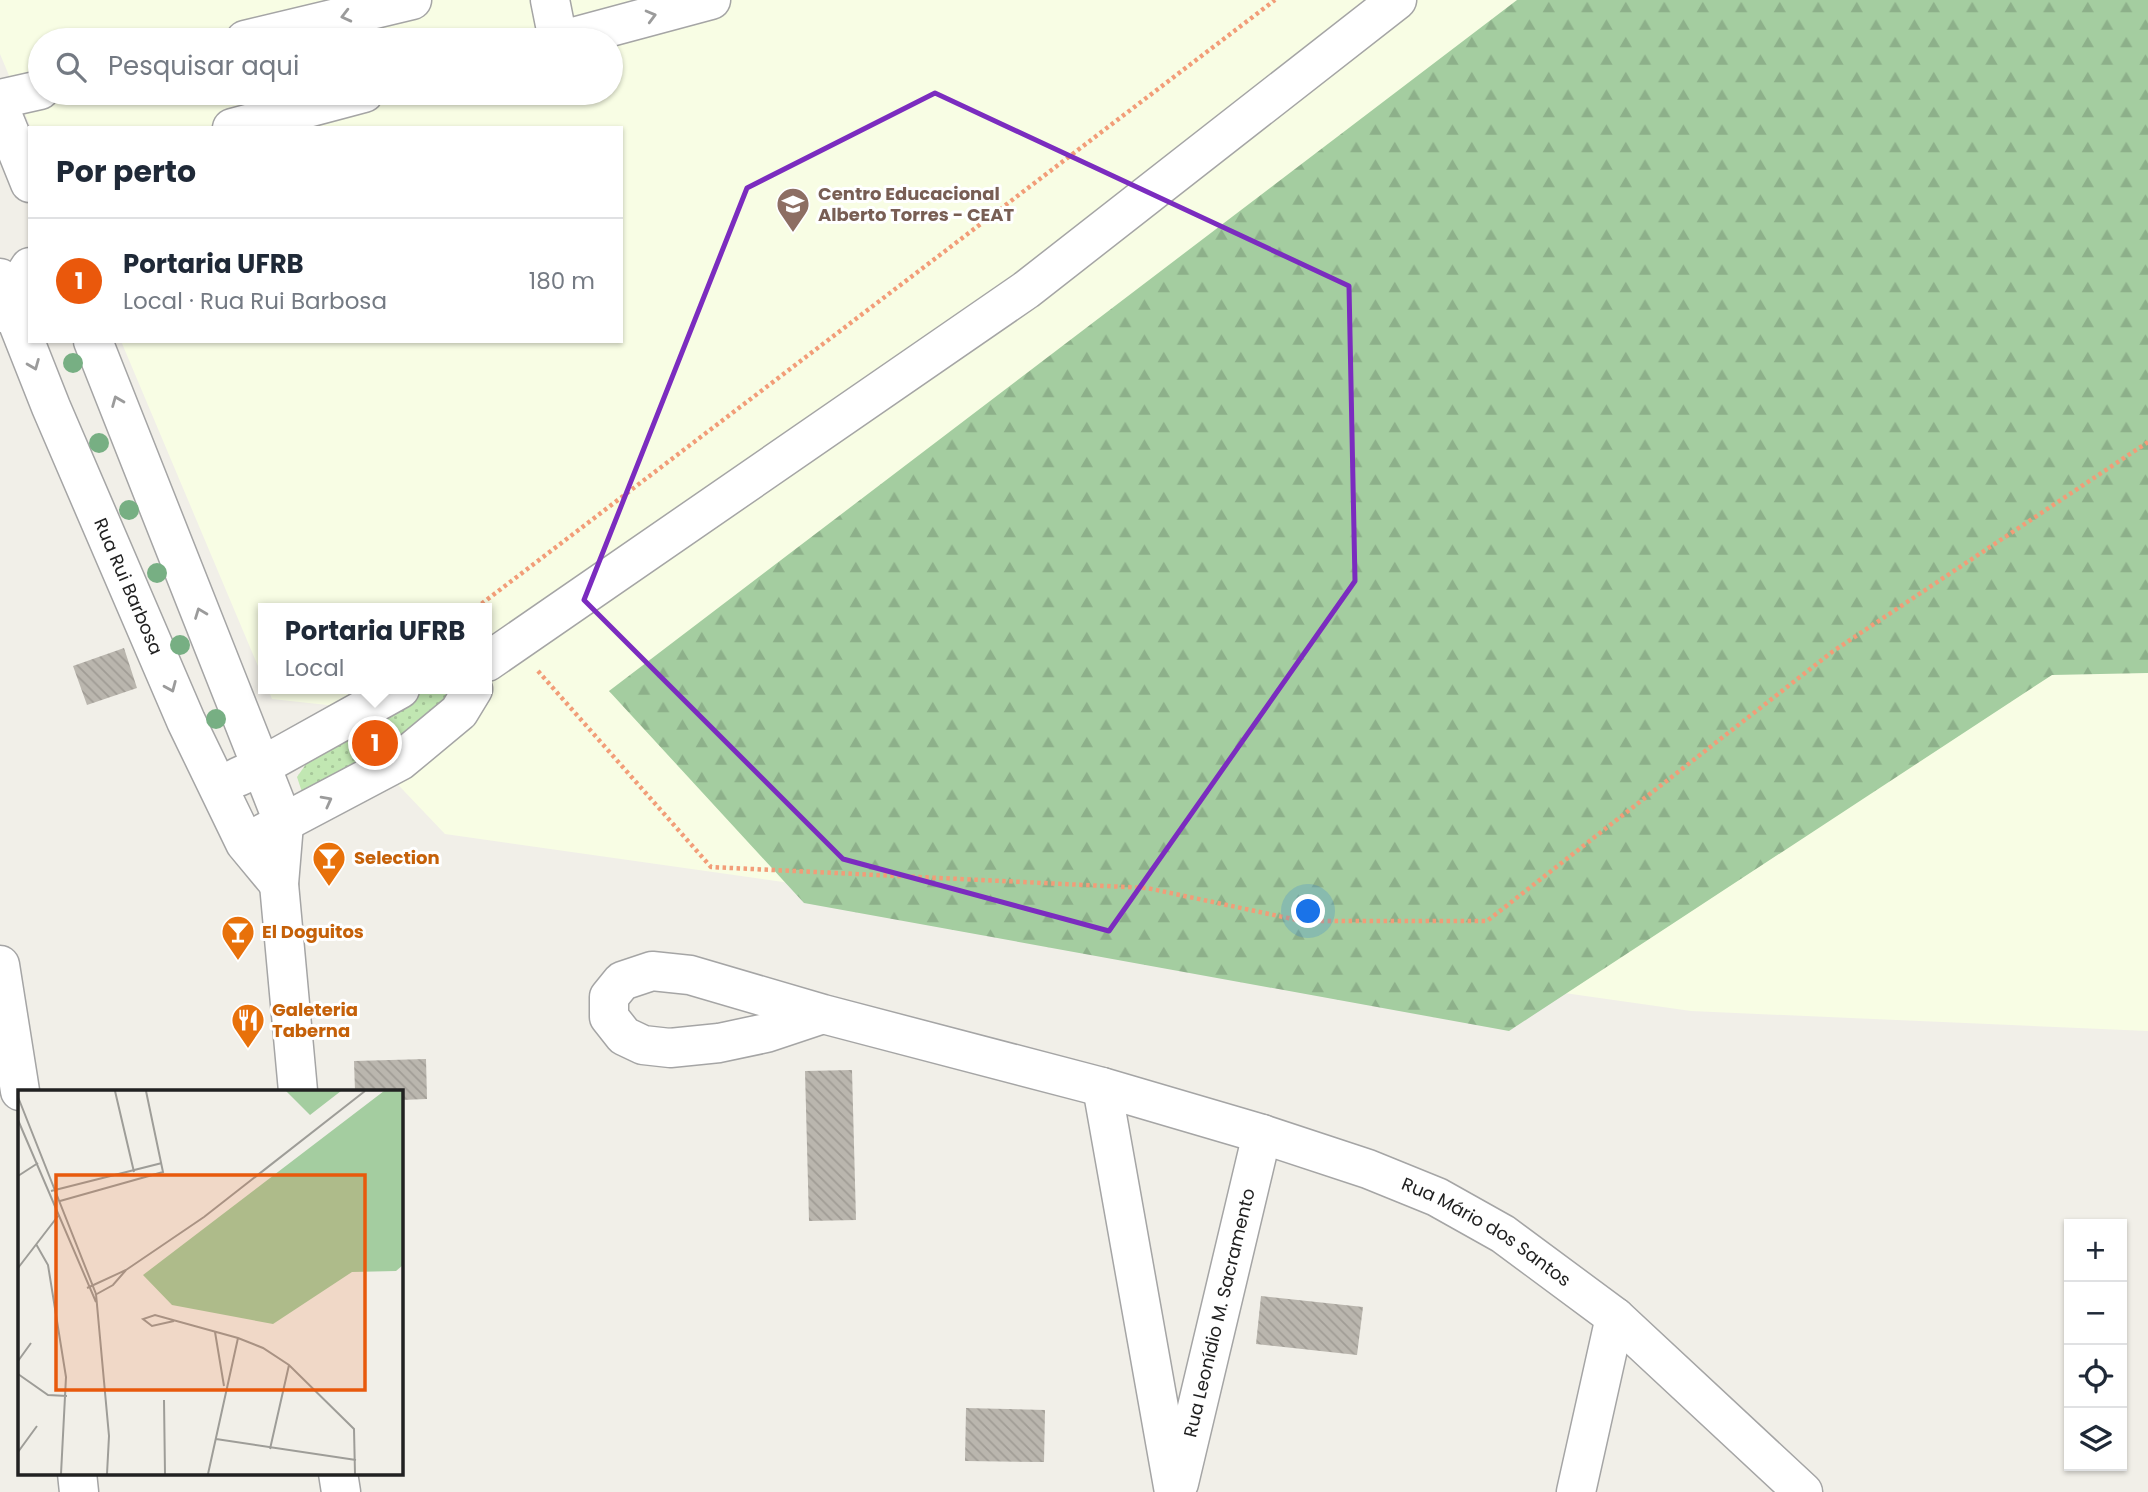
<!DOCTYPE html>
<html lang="pt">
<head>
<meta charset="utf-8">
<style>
	:root { --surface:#fff; --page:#f2f2f3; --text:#1f2937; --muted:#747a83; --line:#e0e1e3; --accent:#ea580c }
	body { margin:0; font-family:Poppins,sans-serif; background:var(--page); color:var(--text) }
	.controls { position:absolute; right:21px; bottom:21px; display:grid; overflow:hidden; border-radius:0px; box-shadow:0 2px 5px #0004 }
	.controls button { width:63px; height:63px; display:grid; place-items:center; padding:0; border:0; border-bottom:2px solid var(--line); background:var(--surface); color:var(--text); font:35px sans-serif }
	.you { position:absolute; left:1309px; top:912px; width:24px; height:24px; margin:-18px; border:5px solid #fff; border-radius:50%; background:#1a73e8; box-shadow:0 0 0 10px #1a73e833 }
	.badge { display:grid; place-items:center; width:46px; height:46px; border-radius:50%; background:var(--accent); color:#fff; font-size:23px; font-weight:700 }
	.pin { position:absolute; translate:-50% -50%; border:4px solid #fff; box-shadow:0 2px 7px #0006 }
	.popup { position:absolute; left:258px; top:603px; width:234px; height:91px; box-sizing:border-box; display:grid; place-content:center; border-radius:0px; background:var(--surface); filter:drop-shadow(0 2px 5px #0005); font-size:23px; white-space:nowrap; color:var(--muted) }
	.popup b { font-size:26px; color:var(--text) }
	.popup::after { content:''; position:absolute; left:50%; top:100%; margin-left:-14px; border:14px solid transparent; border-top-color:var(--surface) }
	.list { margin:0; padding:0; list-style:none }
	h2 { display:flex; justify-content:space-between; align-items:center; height:91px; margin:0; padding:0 28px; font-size:30px }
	h2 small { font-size:23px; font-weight:400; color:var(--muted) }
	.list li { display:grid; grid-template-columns:46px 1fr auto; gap:21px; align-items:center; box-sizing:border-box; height:126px; padding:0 28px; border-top:2px solid var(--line) }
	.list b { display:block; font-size:26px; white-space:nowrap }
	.list p { margin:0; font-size:23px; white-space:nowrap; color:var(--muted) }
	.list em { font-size:23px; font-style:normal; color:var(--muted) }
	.icon { flex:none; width:38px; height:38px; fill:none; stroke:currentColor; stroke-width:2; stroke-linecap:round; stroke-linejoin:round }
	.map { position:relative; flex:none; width:2148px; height:1492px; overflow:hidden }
	.search { position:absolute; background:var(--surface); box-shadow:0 2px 5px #0004; left:28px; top:28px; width:595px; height:77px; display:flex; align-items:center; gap:18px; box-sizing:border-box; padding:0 24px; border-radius:38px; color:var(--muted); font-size:26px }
	.panel { position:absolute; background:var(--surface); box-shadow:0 2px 5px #0004; left:28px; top:126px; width:595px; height:217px; border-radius:0px }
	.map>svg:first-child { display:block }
	.education { fill:#f8fde4; fill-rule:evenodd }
	.grass { fill:url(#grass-dots) }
	.forest { fill:url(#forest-firs) }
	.building { fill:url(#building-back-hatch) }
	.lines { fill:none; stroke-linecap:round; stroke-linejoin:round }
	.minor-casing { stroke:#a5a5a5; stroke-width:41 }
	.path { stroke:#f29d78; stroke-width:4.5; stroke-dasharray:3.5 3.5; stroke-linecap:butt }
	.minor { stroke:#fff; stroke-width:38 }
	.tree { fill:#77af83 }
	.oneway { stroke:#9b9b9b }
	.marked { fill:none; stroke:#7b2cbf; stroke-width:5; stroke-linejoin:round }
	.labels { text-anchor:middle; stroke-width:6; stroke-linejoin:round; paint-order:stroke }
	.education-label { font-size:18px; font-weight:bold; fill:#785e54; stroke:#fff; text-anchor:start }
	.street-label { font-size:18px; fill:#212121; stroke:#fff }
	.food-label { font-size:18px; font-weight:bold; fill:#c56008; stroke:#fff; text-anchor:start }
	.inset-road { fill:none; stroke:#9e9d98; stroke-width:2 }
	.view { fill:#e8590c; fill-opacity:0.15; stroke:#e8590c; stroke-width:3.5 }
	.inset-edge { fill:none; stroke:#212121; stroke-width:3.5 }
</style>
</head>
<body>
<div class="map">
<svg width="2148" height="1492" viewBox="0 0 2148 1492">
	<defs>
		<pattern id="grass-dots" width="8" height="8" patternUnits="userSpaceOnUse" patternTransform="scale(1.75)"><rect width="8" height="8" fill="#c1e7b2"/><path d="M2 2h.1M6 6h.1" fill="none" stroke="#a6c699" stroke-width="1.8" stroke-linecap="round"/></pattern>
		<pattern id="forest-firs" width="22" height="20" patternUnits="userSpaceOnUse" patternTransform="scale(1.75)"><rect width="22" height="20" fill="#a4cda0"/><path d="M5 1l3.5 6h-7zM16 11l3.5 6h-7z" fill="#8db08a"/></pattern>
		<pattern id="building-back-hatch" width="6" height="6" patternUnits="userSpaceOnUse" patternTransform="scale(1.75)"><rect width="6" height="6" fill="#bab6ae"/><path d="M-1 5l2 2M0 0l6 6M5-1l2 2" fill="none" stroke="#a09c95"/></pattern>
	</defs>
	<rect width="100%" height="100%" fill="#f1efe8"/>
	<path class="education" d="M0,0H2148V1031L1691,1011L445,834L385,771L346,707L272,699L268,689H487V608H263V678L121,341H621V128H31L0,54ZM40,40H611V93H40Z"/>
	<path class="grass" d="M426,689H443L448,694L422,731L302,792L297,777L311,757L408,697Z"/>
	<path class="forest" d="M1517,0H2148V673L2052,675L1509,1031L804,903L609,691Z"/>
	<path class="building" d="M124,648L137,688L87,705L73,666Z
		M362,727L391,730L388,760L359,757Z
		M426,1059L427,1099L401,1100V1091H355L354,1061Z
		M852,1070L856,1220L809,1221L805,1071Z
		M1261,1296L1363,1307L1357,1355L1256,1344Z
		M966,1408L1045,1410L1044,1462L965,1461Z"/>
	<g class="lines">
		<defs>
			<g id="minor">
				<path d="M550,0L558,40"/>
				<path d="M245,40L412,0"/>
				<path d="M562,40L711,0"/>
				<path d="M0,99L40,90"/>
				<path d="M0,109L30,183"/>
				<path d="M232,128L364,93"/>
				<path id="s1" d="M0,278L51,407L186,721L245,843L279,884"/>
				<path d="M0,313L30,267"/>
				<path d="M93,341L284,824L279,884L298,1091"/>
				<path d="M487,662L1026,290L1397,0"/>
				<path d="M238,777L260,767L400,689"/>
				<path d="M262,834L400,761L459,712L473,689"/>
				<path d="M0,965L20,1091"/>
				<path id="s2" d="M823,1014L766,1033L719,1043L670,1048L643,1045L624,1036L609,1017V997L622,981L652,971L690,975L823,1014L1102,1087L1262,1134L1368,1169L1437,1197L1503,1234L1615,1317L1803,1492"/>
				<path d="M1102,1087L1174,1492"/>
				<path d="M77,1473L79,1492"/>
				<path d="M338,1473L341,1492"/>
				<path id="s3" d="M1179,1483L1262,1134"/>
				<path d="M1576,1492L1615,1317"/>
			</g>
		</defs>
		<use href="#minor" class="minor-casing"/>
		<path class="path" d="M476,608L1275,0
			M538,671L711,867L1147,888L1302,921H1487L1832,652L2148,442"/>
		<use href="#minor" class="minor"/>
	</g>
	<g class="tree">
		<circle cx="73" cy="363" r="10"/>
		<circle cx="99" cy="443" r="10"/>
		<circle cx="129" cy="510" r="10"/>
		<circle cx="157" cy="573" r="10"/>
		<circle cx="180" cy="645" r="10"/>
		<circle cx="216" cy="719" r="10"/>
	</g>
	<defs><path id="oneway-chevron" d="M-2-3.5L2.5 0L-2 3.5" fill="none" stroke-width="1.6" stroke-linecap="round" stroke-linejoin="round" transform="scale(1.75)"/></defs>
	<g class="oneway">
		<use href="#oneway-chevron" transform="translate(346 16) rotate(166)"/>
		<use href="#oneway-chevron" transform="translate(651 16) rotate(-15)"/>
		<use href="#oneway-chevron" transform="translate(34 365) rotate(68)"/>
		<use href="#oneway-chevron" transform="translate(117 401) rotate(-112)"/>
		<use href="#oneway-chevron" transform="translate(200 613) rotate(-111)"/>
		<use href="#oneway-chevron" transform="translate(171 687) rotate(67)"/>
		<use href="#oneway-chevron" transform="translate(327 801) rotate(-28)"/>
	</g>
	<path class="marked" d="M935,93L1349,286L1355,581L1109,931L843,859L584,600L747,188Z"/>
	<defs>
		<symbol id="school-pin" viewBox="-11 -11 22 30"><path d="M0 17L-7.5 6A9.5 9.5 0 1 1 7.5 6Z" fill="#8d6e63" stroke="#fff"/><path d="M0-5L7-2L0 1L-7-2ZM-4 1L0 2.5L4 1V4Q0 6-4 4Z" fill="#fff"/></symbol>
		<symbol id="bar-pin" viewBox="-11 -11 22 30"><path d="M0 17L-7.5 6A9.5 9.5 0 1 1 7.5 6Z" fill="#e8710a" stroke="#fff"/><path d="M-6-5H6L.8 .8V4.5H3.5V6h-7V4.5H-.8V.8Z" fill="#fff"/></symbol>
		<symbol id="restaurant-pin" viewBox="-11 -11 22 30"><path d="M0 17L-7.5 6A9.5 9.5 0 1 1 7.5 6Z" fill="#e8710a" stroke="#fff"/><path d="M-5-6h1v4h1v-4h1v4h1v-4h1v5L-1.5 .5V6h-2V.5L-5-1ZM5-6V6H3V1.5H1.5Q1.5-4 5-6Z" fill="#fff"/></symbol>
	</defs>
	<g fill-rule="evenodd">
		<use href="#school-pin" x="774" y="185" width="38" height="52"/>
		<use href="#bar-pin" x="310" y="839" width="38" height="52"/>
		<use href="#bar-pin" x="219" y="913" width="38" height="52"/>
		<use href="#restaurant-pin" x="229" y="1001" width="38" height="52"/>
	</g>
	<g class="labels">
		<g class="education-label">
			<text x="818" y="200">Centro Educacional<tspan x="818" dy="21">Alberto Torres - CEAT</tspan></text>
		</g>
		<g class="street-label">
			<text dy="6" stroke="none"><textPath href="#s1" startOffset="334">Rua Rui Barbosa</textPath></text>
			<text dy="6" stroke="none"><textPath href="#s2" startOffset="1180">Rua Mário dos Santos</textPath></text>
			<text dy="6" stroke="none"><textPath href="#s3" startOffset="175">Rua Leonídio M. Sacramento</textPath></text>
		</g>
		<g class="food-label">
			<text x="354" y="864">Selection</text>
			<text x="262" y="938">El Doguitos</text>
			<text x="272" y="1016">Galeteria<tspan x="272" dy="21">Taberna</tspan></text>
		</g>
	</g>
	<g transform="translate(18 1090)">
		<rect width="385" height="385" fill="#f1efe8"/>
		<path d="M268,1H323L292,25ZM366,1H385V175L378,181L334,182L255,234L154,215L125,185Z" fill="#a4cda0"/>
		<path class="inset-road" d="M97,1L116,82M0,7L78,204L91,346L89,384M0,30L78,212M0,86L20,73M33,101L144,73M42,111L145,82L128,1M18,154L30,175L48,287L43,384M0,178L40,126M69,198L108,180L186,127L347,1M77,205L95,195L108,180M156,231L134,236L125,229L137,225L220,248L245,258L271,275L336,339L337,384M197,242L206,296M0,271L13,253M0,284L30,305L49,306M146,310L147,384M198,349L338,370M252,359L271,275M0,362L19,336M190,384L220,248"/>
		<path class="view" d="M38,85H347V300H38Z"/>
		<rect width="385" height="385" class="inset-edge"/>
	</g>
</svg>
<div class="controls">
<button>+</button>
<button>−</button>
<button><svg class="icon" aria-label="locate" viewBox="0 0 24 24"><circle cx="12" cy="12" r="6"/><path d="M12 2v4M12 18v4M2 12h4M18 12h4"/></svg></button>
<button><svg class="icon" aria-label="layers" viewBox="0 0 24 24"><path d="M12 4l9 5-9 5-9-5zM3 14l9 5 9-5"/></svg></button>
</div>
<div class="you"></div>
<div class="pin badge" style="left:375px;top:743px">1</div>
<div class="popup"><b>Portaria UFRB</b>Local</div>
<div class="search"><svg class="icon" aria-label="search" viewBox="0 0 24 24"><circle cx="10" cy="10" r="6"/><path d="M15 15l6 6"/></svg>Pesquisar aqui</div>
<section class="panel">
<h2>Por perto<small></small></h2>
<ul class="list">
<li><span class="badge">1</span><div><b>Portaria UFRB</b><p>Local · Rua Rui Barbosa</p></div><em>180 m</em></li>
</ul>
</section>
</div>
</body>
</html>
